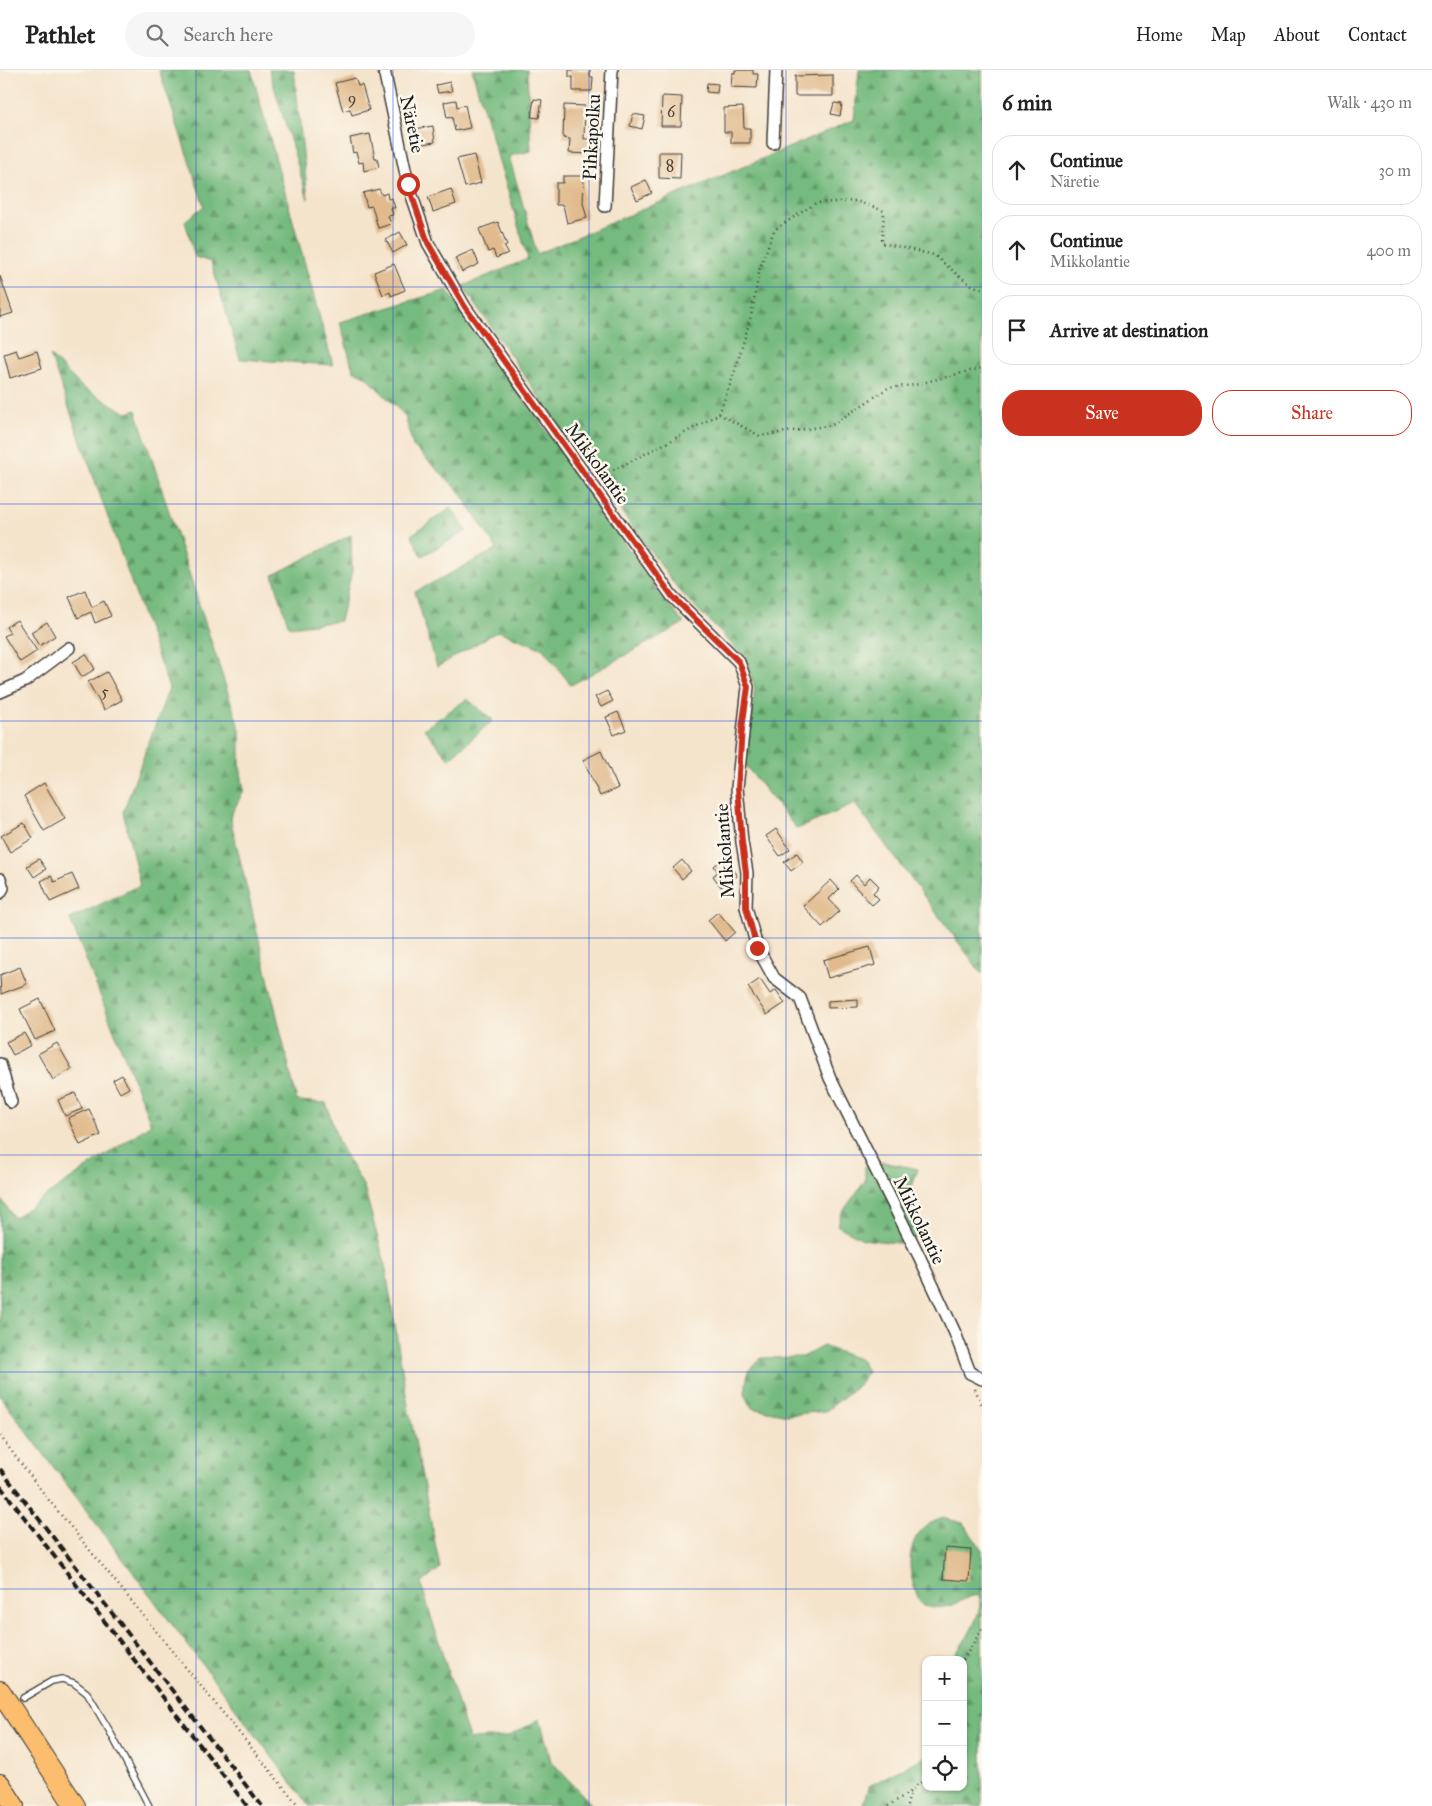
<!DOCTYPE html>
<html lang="en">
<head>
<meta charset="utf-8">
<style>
	:root { --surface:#fff; --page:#f6f6f6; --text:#222; --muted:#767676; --line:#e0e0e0; --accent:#c8321e }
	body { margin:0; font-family:"IM FELL Great Primer",serif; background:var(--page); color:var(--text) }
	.controls { position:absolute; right:15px; bottom:15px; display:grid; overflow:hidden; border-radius:10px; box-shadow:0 1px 4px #0004 }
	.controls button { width:45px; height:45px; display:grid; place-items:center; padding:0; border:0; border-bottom:1px solid var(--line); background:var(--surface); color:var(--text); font:25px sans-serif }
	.stop { position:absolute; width:15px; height:15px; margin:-11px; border:4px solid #c8321e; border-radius:50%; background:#fff }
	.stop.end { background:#c8321e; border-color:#fff; box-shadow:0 1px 5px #0008 }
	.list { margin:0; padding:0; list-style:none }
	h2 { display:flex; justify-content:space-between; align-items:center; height:65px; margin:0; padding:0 20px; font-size:21px }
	h2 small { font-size:16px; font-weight:400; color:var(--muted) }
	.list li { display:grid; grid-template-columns:32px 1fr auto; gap:15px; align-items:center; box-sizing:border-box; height:70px; margin:0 10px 10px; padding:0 10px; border:1px solid var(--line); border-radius:20px }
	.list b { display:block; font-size:19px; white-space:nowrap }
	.list p { margin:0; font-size:16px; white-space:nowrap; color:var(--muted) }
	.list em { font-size:16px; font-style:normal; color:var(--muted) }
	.actions { display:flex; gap:10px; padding:15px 20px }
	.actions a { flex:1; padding:11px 0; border:1px solid var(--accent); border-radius:20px; text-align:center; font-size:18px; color:var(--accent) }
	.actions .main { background:var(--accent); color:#fff }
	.icon { flex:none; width:28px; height:28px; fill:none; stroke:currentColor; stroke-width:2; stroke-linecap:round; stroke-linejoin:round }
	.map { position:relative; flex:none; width:982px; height:1736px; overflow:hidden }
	header { display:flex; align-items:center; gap:30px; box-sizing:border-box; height:70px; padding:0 25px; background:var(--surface); border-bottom:1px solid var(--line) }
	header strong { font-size:24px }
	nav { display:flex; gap:28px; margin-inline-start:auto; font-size:18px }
	.search { width:350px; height:45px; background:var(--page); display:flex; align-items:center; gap:12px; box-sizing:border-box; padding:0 18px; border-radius:28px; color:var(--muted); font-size:19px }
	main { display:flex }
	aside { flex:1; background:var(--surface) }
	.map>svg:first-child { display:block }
	.forest { fill:url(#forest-firs); stroke:#486b4d }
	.building { fill:#e1bb8e }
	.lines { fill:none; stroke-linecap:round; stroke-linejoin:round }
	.service-casing { stroke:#3d3a36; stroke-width:8 }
	.minor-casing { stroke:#3d3a36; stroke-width:14 }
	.motorway-casing { stroke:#3d3a36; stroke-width:22 }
	.path { stroke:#3d3a36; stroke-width:2.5; stroke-dasharray:1 4; stroke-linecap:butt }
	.service { stroke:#fff; stroke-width:5.5 }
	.minor { stroke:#fff; stroke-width:11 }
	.motorway { stroke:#fbbe6e; stroke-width:20 }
	.rail { stroke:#1c1c1c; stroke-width:4; stroke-dasharray:8 4; stroke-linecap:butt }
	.route { stroke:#c8321e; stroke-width:6 }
	.grid { fill:none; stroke:#1d4ed8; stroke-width:1; stroke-opacity:0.55 }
	.labels { text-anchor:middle; stroke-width:5; stroke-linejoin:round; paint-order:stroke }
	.number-label { font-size:16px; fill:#4d4438 }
	.street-label { font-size:19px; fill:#1c1c1c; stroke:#fbf7ec }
</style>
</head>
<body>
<header>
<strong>Pathlet</strong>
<div class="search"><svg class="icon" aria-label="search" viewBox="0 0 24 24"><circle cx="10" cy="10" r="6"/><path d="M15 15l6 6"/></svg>Search here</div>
<nav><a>Home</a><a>Map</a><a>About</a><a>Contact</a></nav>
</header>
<main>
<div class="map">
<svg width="982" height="1736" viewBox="0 0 982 1736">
	<defs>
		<pattern id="forest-firs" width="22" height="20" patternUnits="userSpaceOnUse" patternTransform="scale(1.25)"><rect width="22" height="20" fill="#74ba7e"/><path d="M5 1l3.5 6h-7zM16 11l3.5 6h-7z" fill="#5e9666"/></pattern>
	</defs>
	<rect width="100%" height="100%" fill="#fbf7ec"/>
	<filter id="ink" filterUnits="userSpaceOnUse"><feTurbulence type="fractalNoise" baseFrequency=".02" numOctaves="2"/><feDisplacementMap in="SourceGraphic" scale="10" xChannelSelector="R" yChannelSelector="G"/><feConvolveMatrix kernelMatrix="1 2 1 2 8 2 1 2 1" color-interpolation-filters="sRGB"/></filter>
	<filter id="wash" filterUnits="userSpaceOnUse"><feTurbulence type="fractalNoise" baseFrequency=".0096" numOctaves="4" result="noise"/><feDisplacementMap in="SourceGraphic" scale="20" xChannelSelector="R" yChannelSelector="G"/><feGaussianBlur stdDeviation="1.12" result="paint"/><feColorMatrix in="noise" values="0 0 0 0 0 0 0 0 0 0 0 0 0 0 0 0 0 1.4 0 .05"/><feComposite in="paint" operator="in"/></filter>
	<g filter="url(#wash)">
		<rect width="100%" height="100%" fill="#f5e4cc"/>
		<path class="forest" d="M159,0H251L333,295L240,289L211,192L195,187L185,151L204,136Z
			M269,0H294L308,129Z
			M472,0H527L531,81L509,86L537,184L854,50L859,0H982V904L855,734L797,759L745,695L755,618L745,588L678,519L563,362L463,216L528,189Z
			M447,220L665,531L684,553L571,615L543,579L498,561L437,597L415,522L497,479L458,420L413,376L405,346L365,306L353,300L340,252Z
			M50,285L83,318L127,343L136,340L240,660V696L244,720L230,747L297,1031L326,1033L339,1074L364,1117L385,1194L407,1330L440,1498L421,1514L469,1669L507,1667L540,1649L551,1691L593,1736H309L0,1326V1127L14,1148L151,1054L70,849L140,815L123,742L169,618Z
			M451,438L467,461L422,486L411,465Z
			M351,465L352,501L340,551L289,557L273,505Z
			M467,629L493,650L449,689L424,659Z
			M883,1092L918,1099L905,1138L919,1164L905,1174L863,1169L838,1156L841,1144L865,1111V1096Z
			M823,1276L861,1290L867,1302L858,1315L826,1341L788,1345L752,1338L745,1323L748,1301L761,1288L803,1287Z
			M942,1448L963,1453L982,1480V1736H862L869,1716L926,1686V1717H963V1590H952C964,1571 982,1549 980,1526C967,1524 964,1531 953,1535C942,1538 934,1538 923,1536C909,1514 902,1476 925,1457C929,1453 937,1451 942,1448Z"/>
		<g id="blocks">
			<path class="building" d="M569,0H590V7H593L592,21H573V7H569Z
				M735,0H753V4H758L757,18L731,17L732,3H735Z
				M833,5V26H795V6Z
				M355,8L358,16L362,15L369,40L352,45L350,39L343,41L335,13Z
				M450,12L452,21L438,23L436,15Z
				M707,13L718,14L717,23L706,22Z
				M662,26L682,27L681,56H661Z
				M534,29L542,30L539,48L531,47Z
				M456,30L457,37L465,35L470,58L455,61L452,47L447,48L444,32Z
				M834,33L842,34L840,46L831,44Z
				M564,35L585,36L584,69H591L590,84L569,83L570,69L563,68Z
				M743,37L744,58H750V73H731V62H724V38Z
				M633,44L645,46L642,59L630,56Z
				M433,56L435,72L416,75L414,59Z
				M370,64L375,88H377L379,97L364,101L363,92L359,93L356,82L353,83L350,68Z
				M659,82H681L680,109L659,108Z
				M474,85L481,113L465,117L457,89Z
				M563,106H584L583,133L587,148L567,153L563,135H556V113H563Z
				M646,110L652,123L637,130L631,117Z
				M379,119L382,125L387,123L388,129L392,128L395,138H391L393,145L388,146L391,154L378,158L372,136L367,137L363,123Z
				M451,119L456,134L433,142L428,127Z
				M498,152L507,175L504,176L508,183L496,188L493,180L488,182L479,159Z
				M400,162L407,175L393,183L386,170Z
				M473,180L479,194L462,202L455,188Z
				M394,194L405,220L391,226L390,222L383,225L374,202Z
				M0,206L13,243L0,247Z
				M16,280L19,287L37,281L42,298L10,308L4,284Z
				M85,520L92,537L104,531L111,546L95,553L91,542L78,548L69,527Z
				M17,550L37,581L20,592L4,566L10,563L6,557Z
				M47,552L55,566L39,576L31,562Z
				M86,584L95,599L82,607L73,592Z
				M107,602L122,630L104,640L88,612Z
				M607,621L613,631L601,637L595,627Z
				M618,642L626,660L614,665L606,647Z
				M601,681L618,718L600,726L583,690Z
				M44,713L65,749L44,761L24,726Z
				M24,753L33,768L10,782L1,766Z
				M776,759L790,779L780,786L766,766Z
				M797,783L803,792L791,801L784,792Z
				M725,788L737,806L721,817L713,806L718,802L714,796Z
				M39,789L46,799L34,807L27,796Z
				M682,790L691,801L682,809L673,798Z
				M72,804L79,819L50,832L41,811L51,806L54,812Z
				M856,805L864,814L870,807L879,816L873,823L879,829L872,835L850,811Z
				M831,810L839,819L829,829L840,841L822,857L803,836Z
				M718,842L735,862L725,871L708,850Z
				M870,877L875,895L828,908L823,890Z
				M20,897L27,914L1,924L0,905Z
				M760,909L770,924L776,920L785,933L767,945L748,917Z
				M40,929L55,961L35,970L20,939Z
				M858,929V937L828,938V931Z
				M24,963L31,975L13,985L6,972Z
				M57,973L72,999L53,1010L38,984Z
				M122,1005L129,1018L120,1023L113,1010Z
				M75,1023L82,1039L65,1046L58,1030Z
				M89,1039L101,1065L80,1075L68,1048Z
				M945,1478L971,1480L969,1511L943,1509Z"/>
		</g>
	</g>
	<g filter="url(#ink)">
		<use href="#blocks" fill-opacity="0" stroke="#3d3a36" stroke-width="1"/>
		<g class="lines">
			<defs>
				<path id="service" d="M23,1628L52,1611L62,1609L74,1613L87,1623L109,1660L149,1736"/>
				<path id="minor" d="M384,0L408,114L428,173L465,237L672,526L739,592L748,617L737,718L742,772L747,803L746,837L757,877L774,908L800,928L830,1008L920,1188L955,1263L970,1303L982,1309
					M773,73L776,0
					M605,136L612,0
					M0,622L25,611L69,578
					M0,809L3,818L0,823
					M0,994L11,1032"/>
				<path id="motorway" d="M0,1621L75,1736
					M0,1714L14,1736"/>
			</defs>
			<use href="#service" class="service-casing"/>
			<use href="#minor" class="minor-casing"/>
			<use href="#motorway" class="motorway-casing"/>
			<path class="path" d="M719,344L760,366L832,355L888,318L914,315L982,298
				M600,407L672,370L719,344L734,304L751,246L760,198L774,160L816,133L856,131L884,141L882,173L934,185L969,214L982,219
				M975,1319L982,1335
				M0,1366L48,1429L299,1736
				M963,1590L982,1559
				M888,1736L910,1722L926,1708
				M907,1736L910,1723"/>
			<use href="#service" class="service"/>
			<use href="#minor" class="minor"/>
			<use href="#motorway" class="motorway"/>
			<path class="rail" d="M0,1399L262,1736
				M0,1416L247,1736"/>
		</g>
	</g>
	<g class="lines" filter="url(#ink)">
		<path class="route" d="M408,114L428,173L465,237L672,526L739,592L748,617L742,658L738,718L742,772L746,803V837L757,878"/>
	</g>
	<path class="grid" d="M196,0V1736M393,0V1736M589,0V1736M786,0V1736M0,217H982M0,434H982M0,651H982M0,868H982M0,1085H982M0,1302H982M0,1519H982"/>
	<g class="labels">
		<g class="number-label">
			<text x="352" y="34">9</text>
			<text x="671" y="47">6</text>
			<text x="670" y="101">8</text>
			<text x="105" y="627">5</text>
		</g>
		<g class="street-label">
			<text transform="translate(413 54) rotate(78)" y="7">Näretie</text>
			<text transform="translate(591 67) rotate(-87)" y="7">Pihkapolku</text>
			<text transform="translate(598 393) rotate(54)" y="7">Mikkolantie</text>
			<text transform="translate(724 781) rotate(-94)" y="7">Mikkolantie</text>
			<text transform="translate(920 1150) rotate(64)" y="7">Mikkolantie</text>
		</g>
	</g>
</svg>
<div class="controls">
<button>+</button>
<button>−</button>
<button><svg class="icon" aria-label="locate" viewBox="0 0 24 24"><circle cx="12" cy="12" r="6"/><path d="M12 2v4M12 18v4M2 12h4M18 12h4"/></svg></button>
</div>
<div class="stop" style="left:408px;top:114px"></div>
<div class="stop end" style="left:757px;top:878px"></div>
</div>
<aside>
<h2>6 min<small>Walk · 430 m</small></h2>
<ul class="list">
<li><svg class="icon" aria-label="ahead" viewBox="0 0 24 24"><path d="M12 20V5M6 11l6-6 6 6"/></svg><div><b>Continue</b><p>Näretie</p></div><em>30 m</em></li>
<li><svg class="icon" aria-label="ahead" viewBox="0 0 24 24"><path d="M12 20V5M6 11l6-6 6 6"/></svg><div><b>Continue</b><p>Mikkolantie</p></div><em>400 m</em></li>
<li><svg class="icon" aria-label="arrive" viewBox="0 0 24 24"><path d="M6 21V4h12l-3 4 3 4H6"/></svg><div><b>Arrive at destination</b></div></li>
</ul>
<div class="actions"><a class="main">Save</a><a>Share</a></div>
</aside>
</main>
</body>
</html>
